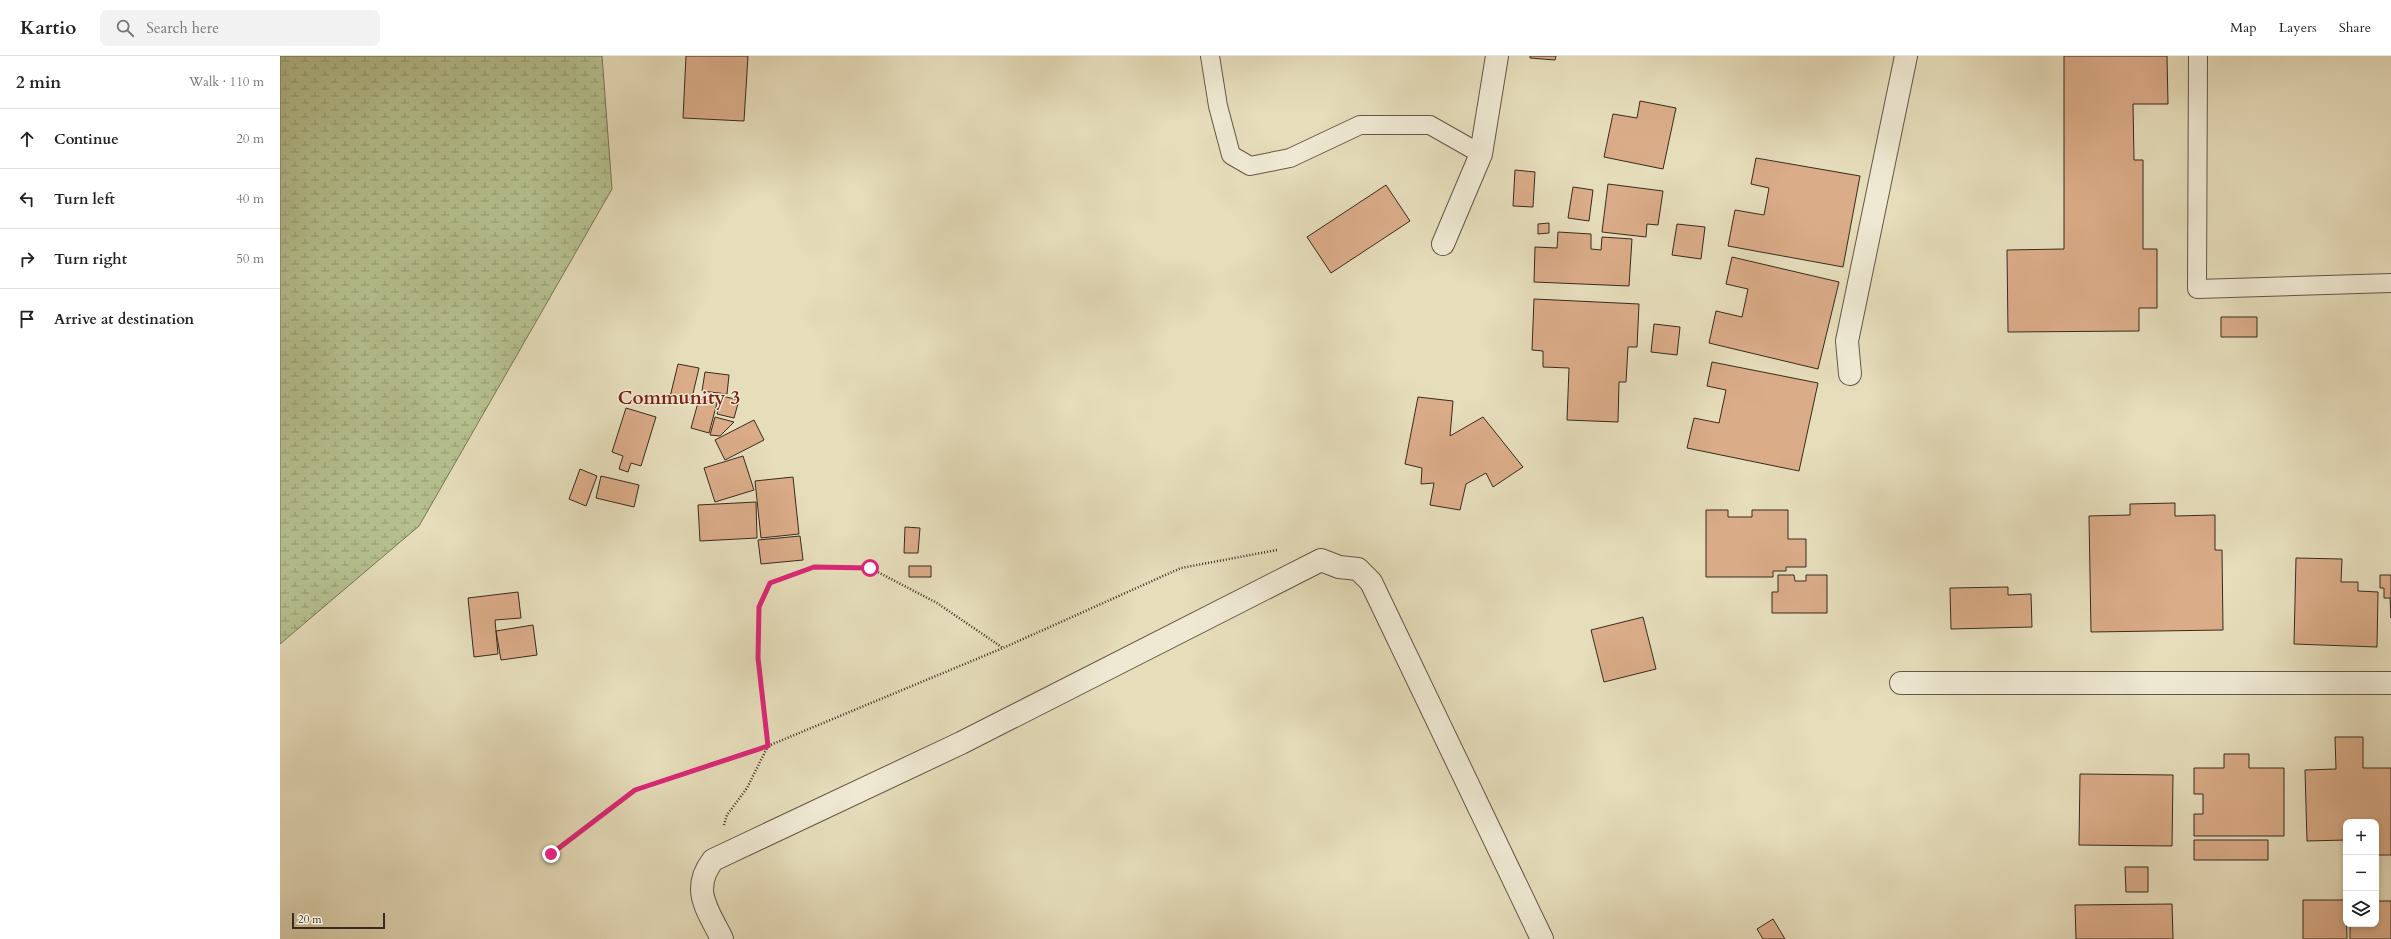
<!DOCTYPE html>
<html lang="en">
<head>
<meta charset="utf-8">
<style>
	:root { --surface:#fff; --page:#f2f2f2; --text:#222; --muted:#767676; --line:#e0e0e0 }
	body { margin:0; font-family:Cardo,serif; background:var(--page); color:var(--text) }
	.controls { position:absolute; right:12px; bottom:12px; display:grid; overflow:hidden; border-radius:8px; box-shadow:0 2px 6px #0003 }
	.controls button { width:36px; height:36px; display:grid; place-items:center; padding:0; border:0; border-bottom:1px solid var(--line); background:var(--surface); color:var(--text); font:20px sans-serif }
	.scale { position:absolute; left:12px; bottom:10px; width:93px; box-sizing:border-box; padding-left:4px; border:2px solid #382a1f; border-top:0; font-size:11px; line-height:14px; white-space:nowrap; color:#382a1f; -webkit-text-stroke:3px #efe9d3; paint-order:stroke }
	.stop { position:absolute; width:12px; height:12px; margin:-9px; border:3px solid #db2777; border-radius:50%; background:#fff }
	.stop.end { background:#db2777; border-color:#fff; box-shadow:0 1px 4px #0008 }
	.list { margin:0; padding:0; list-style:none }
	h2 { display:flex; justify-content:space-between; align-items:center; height:52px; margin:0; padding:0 16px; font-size:17px }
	h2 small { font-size:13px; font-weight:400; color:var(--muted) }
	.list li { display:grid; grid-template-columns:26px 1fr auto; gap:12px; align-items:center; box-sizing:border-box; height:60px; padding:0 16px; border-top:1px solid var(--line) }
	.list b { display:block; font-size:15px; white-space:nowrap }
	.list em { font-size:13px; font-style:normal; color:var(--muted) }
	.icon { flex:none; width:22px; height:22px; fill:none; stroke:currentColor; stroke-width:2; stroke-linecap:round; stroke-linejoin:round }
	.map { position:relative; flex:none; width:2111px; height:883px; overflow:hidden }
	header { display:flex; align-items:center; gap:24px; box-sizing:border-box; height:56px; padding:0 20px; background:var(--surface); border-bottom:1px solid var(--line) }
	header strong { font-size:19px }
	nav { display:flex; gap:22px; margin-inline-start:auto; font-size:14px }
	.search { width:280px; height:36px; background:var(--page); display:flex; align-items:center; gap:10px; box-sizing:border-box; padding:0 14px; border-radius:8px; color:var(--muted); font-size:15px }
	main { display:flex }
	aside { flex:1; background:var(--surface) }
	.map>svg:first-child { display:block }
	.wetland { fill:url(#wetland-marsh); stroke:#777658 }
	.building { fill:#daac88; stroke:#382a1f }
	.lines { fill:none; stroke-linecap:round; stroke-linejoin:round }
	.service-casing { stroke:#645746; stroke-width:20 }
	.minor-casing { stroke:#645746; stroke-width:24 }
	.path { stroke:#382a1f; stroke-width:2.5; stroke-dasharray:1 2; stroke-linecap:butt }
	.service { stroke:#efe9d3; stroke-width:18 }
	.minor { stroke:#efe9d3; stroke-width:22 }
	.route { stroke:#db2777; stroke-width:5 }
	.labels { text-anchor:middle; stroke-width:3; stroke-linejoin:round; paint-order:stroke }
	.district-label { font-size:19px; font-weight:bold; fill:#7a1f14; stroke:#efe9d3 }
</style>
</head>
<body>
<header>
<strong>Kartio</strong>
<div class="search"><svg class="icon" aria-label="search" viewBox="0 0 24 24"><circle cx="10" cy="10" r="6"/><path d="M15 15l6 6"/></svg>Search here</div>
<nav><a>Map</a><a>Layers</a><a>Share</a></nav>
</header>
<main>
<aside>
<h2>2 min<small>Walk · 110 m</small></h2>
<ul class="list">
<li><svg class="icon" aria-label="ahead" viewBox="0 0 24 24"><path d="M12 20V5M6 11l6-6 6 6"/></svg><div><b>Continue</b></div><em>20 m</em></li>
<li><svg class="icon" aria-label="left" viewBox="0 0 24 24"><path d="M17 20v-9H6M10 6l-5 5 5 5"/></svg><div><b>Turn left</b></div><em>40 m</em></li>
<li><svg class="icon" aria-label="right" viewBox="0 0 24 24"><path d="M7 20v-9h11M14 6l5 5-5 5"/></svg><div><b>Turn right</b></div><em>50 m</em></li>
<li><svg class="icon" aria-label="arrive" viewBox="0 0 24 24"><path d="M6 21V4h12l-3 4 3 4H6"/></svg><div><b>Arrive at destination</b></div></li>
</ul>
</aside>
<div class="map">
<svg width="2111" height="883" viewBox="0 0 2111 883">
	<defs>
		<pattern id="wetland-marsh" width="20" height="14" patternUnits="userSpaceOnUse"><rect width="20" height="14" fill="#b6c190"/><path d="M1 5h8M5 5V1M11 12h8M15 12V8" fill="none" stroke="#959d75"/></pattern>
	</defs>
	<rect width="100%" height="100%" fill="#e6ddbb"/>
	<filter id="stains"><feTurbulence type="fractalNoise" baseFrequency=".005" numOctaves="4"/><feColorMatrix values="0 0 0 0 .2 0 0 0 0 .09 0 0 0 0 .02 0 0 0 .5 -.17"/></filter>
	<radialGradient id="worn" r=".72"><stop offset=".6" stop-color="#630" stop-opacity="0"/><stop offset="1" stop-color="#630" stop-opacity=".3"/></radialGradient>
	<path class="wetland" d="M0,0H322L332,133L139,470L0,588Z"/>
	<path class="building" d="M406,0H468L464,65L403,62Z
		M1250,0H1276L1275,4L1250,2Z
		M1784,0H1887L1888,48H1853L1854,104H1863V193H1877V252H1859V275L1728,276L1727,194L1784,193Z
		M1360,45L1396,52L1383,113L1324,101L1333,58L1357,62Z
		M1476,102L1580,120L1563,211L1448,190L1455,154L1484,159L1489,132L1471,128Z
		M1235,114L1255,116L1253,151L1233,150Z
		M1328,128L1383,135L1378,169L1367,168L1366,181L1322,176Z
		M1106,129L1130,165L1051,217L1027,181Z
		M1293,131L1313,134L1309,165L1288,162Z
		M1269,167V177L1258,178V168Z
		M1397,168L1425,171L1421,203L1392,199Z
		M1278,176L1311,178V193L1321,194L1322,181L1352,183L1349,230L1254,226L1255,191L1277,192Z
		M1452,201L1559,226L1538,313L1429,287L1436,255L1462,261L1468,233L1446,228Z
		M1254,243L1359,248L1357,291H1348L1346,326H1339L1338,366L1287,364L1289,312L1263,311V295L1252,294Z
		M1941,261H1977V281H1941Z
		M1374,268L1400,271L1397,299L1371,296Z
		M1432,306L1538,327L1519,415L1407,392L1414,362L1439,367L1446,334L1427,330Z
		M398,308L419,312L411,346L390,341Z
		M425,316L449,319L447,338L422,335Z
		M442,340L459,344L454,362L437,358Z
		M1138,341L1173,345L1170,380L1203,361L1243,411L1213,431L1206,417L1186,428L1180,454L1150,449L1154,427L1141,428L1142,412L1125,408Z
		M419,343L437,347L429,377L411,372Z
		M346,352L376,361L361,410L351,407L348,416L339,413L343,400L332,396Z
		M435,361L454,366L440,380L430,379Z
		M474,364L484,384L445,404L435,384Z
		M463,400L474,434L435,446L424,412Z
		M300,413L317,420L306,450L289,443Z
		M321,420L359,429L354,451L316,442Z
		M513,421L519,478L481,482L475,425Z
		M476,446L477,482L420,485L418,449Z
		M1895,447V460L1935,459V494H1942L1943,574L1811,576L1809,460L1850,459V448Z
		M1426,454H1448V461H1472V454H1508V483H1526V511H1506V515H1493V521H1426Z
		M625,471L640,472L638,497H624Z
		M520,480L523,504L481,508L478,484Z
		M2016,502L2062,503L2061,526H2078V535L2098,536L2097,591L2014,588Z
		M629,510H651V521H629Z
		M1498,519H1514L1515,525H1526V519H1547V557H1492V536H1498Z
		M2100,519H2111V562L2110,542H2104V532H2100Z
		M1728,531V539L1751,538L1752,571L1671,573L1670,532Z
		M238,536L241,562L215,564L218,598L194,601L188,542Z
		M1363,561L1376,613L1324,626L1311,574Z
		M253,569L257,599L221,604L216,575Z
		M2055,681H2083V712H2111V799H2098L2096,766H2066V784L2027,785L2025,714L2056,713Z
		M1944,698H1969V712H2004V780H1914V758H1923V738H1914V712H1944Z
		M1800,718L1893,719L1892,790L1799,789Z
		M1914,784H1988V804H1914Z
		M1845,811H1868V836H1846Z
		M2023,844H2066L2067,883H2023Z
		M2096,845H2111V883H2070V868H2096Z
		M1892,848L1893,883H1796L1795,849Z
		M1493,863L1505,883H1483L1477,873Z"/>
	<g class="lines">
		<defs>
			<path id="service" d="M930,0L938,50L951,99L970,110L1010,102L1080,69H1150L1201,98
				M1918,0L1917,233L2111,227"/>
			<path id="minor" d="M1163,188L1201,98L1217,0
				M1570,318L1567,285L1626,0
				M1621,627H2111
				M442,883C428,854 410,834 433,804L681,687L1041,504L1059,511L1078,513L1091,526L1262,883"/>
		</defs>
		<use href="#service" class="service-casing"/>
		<use href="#minor" class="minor-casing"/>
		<path class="path" d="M444,769L447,759L467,732L488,690L478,601L479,551L490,527L534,511L590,512L657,547L723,592
			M271,798L355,734L488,690L723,592L901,512L997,494"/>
		<use href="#service" class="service"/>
		<use href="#minor" class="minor"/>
	</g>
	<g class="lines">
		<path class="route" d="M271,798L355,734L488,690L478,602L479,551L490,527L534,511L590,512"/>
	</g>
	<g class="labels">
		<g class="district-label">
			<text x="399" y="348">Community 3</text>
		</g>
	</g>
	<rect width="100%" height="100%" filter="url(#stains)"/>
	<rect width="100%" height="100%" fill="url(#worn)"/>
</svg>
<div class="controls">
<button>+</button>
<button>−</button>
<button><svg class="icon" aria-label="layers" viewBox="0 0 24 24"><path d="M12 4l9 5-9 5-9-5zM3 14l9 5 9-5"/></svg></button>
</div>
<div class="scale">20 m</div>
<div class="stop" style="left:590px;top:512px"></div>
<div class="stop end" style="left:271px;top:798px"></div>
</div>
</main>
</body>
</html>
